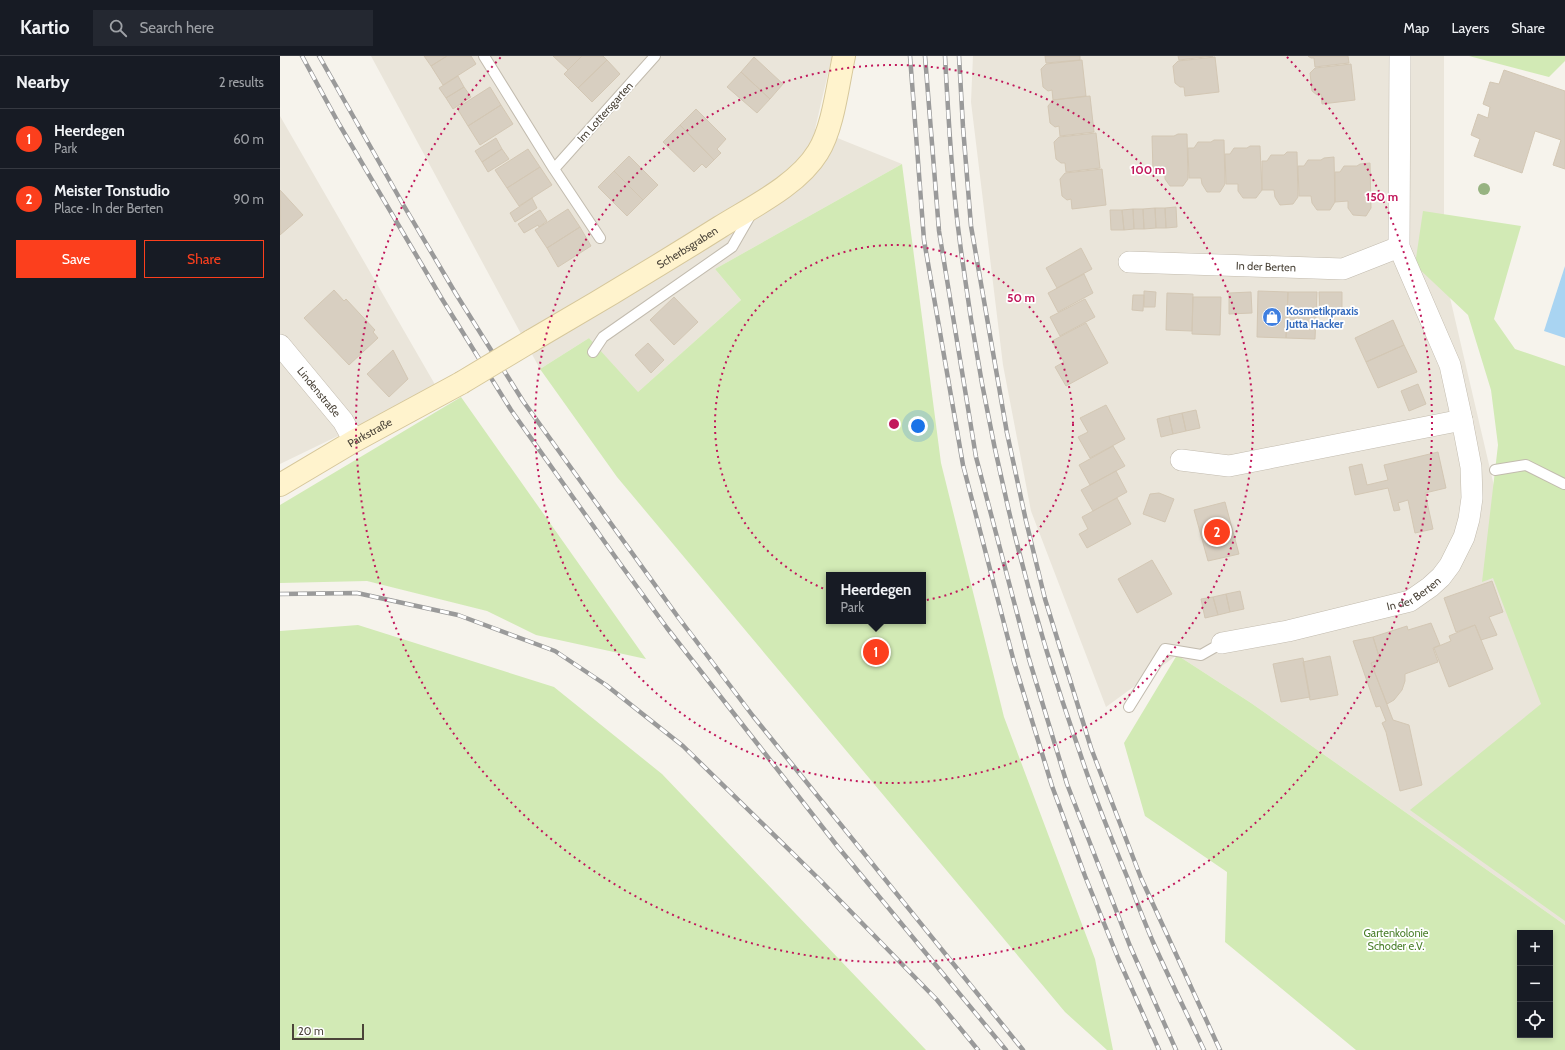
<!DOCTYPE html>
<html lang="en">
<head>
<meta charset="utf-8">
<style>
	:root { --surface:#171b24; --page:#242831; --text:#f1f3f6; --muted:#9ea1a6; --line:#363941; --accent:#fc3f1d }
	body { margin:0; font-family:Cabin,sans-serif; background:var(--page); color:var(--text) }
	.controls { position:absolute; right:12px; bottom:12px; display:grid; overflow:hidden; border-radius:0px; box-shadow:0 2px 6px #0003 }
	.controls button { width:36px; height:36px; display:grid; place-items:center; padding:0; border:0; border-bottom:1px solid var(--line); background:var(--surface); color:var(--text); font:20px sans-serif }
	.scale { position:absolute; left:12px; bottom:10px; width:72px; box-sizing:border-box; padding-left:4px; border:2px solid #4b4439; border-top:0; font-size:11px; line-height:14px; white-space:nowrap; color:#4b4439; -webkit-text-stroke:3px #fff; paint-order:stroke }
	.you { position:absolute; left:638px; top:370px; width:14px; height:14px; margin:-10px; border:3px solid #fff; border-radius:50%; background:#1a73e8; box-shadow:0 0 0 6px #1a73e833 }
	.badge { display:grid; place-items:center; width:26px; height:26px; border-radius:50%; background:var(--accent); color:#fff; font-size:13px; font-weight:700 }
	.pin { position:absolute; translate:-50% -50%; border:2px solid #fff; box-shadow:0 1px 4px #0006 }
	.popup { position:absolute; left:546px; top:516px; width:100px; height:52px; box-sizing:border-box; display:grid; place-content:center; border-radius:0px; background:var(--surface); filter:drop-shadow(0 1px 3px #0005); font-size:13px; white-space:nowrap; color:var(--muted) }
	.popup b { font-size:15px; color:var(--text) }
	.popup::after { content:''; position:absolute; left:50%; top:100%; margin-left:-8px; border:8px solid transparent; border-top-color:var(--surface) }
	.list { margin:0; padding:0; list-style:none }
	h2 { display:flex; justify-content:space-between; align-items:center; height:52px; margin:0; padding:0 16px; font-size:17px }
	h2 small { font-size:13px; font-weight:400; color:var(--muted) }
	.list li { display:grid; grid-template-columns:26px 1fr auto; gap:12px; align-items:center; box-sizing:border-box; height:60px; padding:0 16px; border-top:1px solid var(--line) }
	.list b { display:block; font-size:15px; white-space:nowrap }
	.list p { margin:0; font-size:13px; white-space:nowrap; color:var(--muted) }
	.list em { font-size:13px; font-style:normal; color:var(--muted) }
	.actions { display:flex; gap:8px; padding:12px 16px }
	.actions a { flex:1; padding:9px 0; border:1px solid var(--accent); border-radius:0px; text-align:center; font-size:14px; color:var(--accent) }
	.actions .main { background:var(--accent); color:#fff }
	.icon { flex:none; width:22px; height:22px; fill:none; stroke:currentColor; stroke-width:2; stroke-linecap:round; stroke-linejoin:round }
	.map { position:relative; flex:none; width:1285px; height:994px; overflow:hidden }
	header { display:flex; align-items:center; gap:24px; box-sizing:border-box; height:56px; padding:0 20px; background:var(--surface); border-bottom:1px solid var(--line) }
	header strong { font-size:19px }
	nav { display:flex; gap:22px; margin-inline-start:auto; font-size:14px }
	.search { width:280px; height:36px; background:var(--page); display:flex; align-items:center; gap:10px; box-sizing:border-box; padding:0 14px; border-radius:0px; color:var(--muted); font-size:15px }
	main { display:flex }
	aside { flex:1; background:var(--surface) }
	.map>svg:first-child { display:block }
	.residential { fill:#eae5da }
	.green { fill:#d2eab5; fill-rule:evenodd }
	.water { fill:#a9d4f2 }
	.building { fill:#d8cfc1; stroke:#d3c7b4 }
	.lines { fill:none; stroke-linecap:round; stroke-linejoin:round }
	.lane-casing { stroke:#c2bbae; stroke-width:12 }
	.street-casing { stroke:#c2bbae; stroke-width:22 }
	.secondary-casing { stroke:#d6c79b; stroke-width:24 }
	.lane { stroke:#fff; stroke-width:10 }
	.street { stroke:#fff; stroke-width:21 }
	.secondary { stroke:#fff3cd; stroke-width:22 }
	.rail-casing { stroke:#9a9a9a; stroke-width:4.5 }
	.rail { stroke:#fff; stroke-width:3; stroke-dasharray:9; stroke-linecap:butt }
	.secondary-bridge-casing { stroke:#d6c79b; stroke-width:24; stroke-linecap:butt }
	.secondary-bridge { stroke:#fff3cd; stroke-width:22 }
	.tree { fill:#97b381 }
	.ring { fill:none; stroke:#c2185b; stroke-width:2; stroke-dasharray:2 4 }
	.labels { text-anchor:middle; stroke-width:3.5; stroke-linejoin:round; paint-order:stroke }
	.street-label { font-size:11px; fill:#4b4439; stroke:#fff }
	.shop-label { font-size:11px; font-weight:bold; fill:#366cbe; stroke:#fff; text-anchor:start }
	.park-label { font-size:11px; fill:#4a7f2a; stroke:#fff }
	.centre { fill:#c2185b; stroke:#fff; stroke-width:2 }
	.ring-label { font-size:12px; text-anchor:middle; font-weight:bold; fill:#c2185b; stroke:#fff; stroke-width:3.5; stroke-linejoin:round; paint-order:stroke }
</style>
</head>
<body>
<header>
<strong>Kartio</strong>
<div class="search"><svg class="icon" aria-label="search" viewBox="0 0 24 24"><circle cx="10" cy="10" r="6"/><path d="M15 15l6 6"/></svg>Search here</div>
<nav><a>Map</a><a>Layers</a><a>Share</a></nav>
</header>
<main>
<aside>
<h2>Nearby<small>2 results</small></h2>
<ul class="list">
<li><span class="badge">1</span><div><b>Heerdegen</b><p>Park</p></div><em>60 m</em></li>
<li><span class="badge">2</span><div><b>Meister Tonstudio</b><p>Place · In der Berten</p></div><em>90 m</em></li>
</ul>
<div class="actions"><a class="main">Save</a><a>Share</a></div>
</aside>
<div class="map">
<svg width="1285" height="994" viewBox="0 0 1285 994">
	<rect width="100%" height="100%" fill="#f6f3ec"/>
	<path class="residential" d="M91,0H552L535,73L622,108L435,213L461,244L357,337L309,282L260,313Z
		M693,0H1164V216L1250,584L1285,661V869L971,647L897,599L826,651L751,455L723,309L691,46Z
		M0,60L157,332L0,408Z"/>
	<path class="green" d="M1189,0H1285V5L1269,21Z
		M622,108L661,407L724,661L815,903L833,994H827L785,956L337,421L260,313L309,282L358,336L461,244L435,213ZM549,519H643V565H549Z
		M1143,155L1241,170L1214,263L1235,293L1285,310V865L1130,754L1261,648L1213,522L1202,526L1218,389L1211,334L1188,259L1135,209Z
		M181,341L366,603L256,579L207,555L87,525L0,527V449Z
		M78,569L274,631L382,718L646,994H0V575Z
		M897,599L971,647L1285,869V994H1076L945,886L947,816L865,760L844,687ZM1240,877H1270V979H1240Z"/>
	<path class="water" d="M1285,210V282L1264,275Z"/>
	<path class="building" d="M144,0H167L151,10Z
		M167,0H191L196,8L163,29L151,10Z
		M273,0H302L288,14Z
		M302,0H323L327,4L298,32L284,18Z
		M765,0H800V4L766,7Z
		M898,0H933L899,4Z
		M1028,0H1068L1069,7L1035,11L1034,2H1031Z
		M474,1L503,28L490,43L461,16Z
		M935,1L939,36L905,40L904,31H900L895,27L893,10L898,5Z
		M327,4L340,18L312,46L298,32Z
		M802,4L806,40L773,44L772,34L768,35L763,31L761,13L766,8Z
		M1071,8L1075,44L1042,48L1041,38L1037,39L1032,35L1030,17L1035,12Z
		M1224,14L1285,35V113L1273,109L1281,84L1255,75L1242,117L1194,100L1200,83L1191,79L1198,58L1208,62L1210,51L1203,48L1210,26L1219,28Z
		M461,16L490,43L477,57L447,31Z
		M178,20L184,31L166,42L159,32Z
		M184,31L191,41L173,53L166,42Z
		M210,31L221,49L188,70L177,52Z
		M810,40L814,76L780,80L779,70L775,71L770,67L768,50L773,44Z
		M221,49L233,68L200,89L188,70Z
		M416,53L446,83L437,93L441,97L434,104L400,69Z
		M400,69L434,104L426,112L422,108L414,116L383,86Z
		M816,77L820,112L786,116L785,107H781L776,103L774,86L779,81Z
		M898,78H907L908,123L903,130H890L885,123V116H873L872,80H894Z
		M216,82L222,93L202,106L195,95Z
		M934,84H944L945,128L940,136H927L922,128L921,122H909L908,92H914L918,86H931Z
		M970,90H980L982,134L976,142H963L958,135V128H946L945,98H950L954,92H967Z
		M222,93L229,103L208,116L202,106Z
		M248,93L260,111L227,132L215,114Z
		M1007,96H1017L1018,141L1013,148L1000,149L995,141L994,134H982V105H987L991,99H1004Z
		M349,100L378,129L363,144L334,115Z
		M1054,101L1055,146L1050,154H1037L1032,147L1031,140H1019L1018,110H1024L1028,104H1041L1044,102Z
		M1090,107L1091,152L1086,160L1073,159L1068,152V145L1055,146V116H1060L1064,110H1077L1080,108Z
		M260,111L272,129L239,150L227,132Z
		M822,113L826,149L792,153L791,143L787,144L782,140L780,123L785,117Z
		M334,115L363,144L347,160L318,131Z
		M0,134L23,159L0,179Z
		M252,142L257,152L235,166L230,157Z
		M896,151L897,171L886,172L885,152Z
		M875,152H885L886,172H876Z
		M875,152L876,172L864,173L863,153Z
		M288,153L300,171L267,192L255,174Z
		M853,153H863L864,173H854Z
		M853,153L854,173L844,174L842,154Z
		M260,154L267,165L259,171L258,169L244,177L238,168Z
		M830,154H842L844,174H831Z
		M300,171L311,190L278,211L267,192Z
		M801,192L812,213L777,232L766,212Z
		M804,218L813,237L778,256L768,237Z
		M54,234L64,245L66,243L95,274L93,276L98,282L69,309L24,262Z
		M864,235L876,236L875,251H864Z
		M978,235L1008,236L1006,282L977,281Z
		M971,236L972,257L949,258V237Z
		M1008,236H1037L1035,283L1006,282Z
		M1039,236H1062V256L1040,257Z
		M887,237L913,238L912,275L886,274Z
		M853,239H864L863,255L852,254Z
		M394,241L418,266L394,289L370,264Z
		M913,241H941L940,279L912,278Z
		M805,243L815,261L780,280L770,261Z
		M1113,264L1124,289L1086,306L1075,282Z
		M806,267L828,307L786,330L775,311L784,306L772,285Z
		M368,287L384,304L371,317L355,299Z
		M1124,289L1137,316L1098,332L1086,306Z
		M113,294L128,323L109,341L87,318Z
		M1138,328L1146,348L1129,355L1121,335Z
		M826,349L845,383L810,402L798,381L808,376L800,362Z
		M916,354L920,372L906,375L902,357Z
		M902,357L906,375L893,378L889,360Z
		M889,360L893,378L881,381L877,363Z
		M833,390L845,410L810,429L799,409Z
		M1158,396L1166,432L1145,437L1153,473L1135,477L1128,444L1118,447L1120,454L1114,455L1108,432L1075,439L1069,411L1082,408L1087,429L1108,424L1104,409Z
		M836,415L847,436L813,455L801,434Z
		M879,437L894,443L885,466L863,458L870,438Z
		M837,442L851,468L807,492L799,478L808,473L802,461Z
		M945,446L959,498L928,505L914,454Z
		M872,504L892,538L857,557L838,523Z
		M1212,525L1223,556L1209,561L1217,579L1201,584L1195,569L1176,576L1164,542Z
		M960,535L964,553L950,556L946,538Z
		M946,538L950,556L938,559L933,541Z
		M933,541L938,559L925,562L921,543Z
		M1151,567L1160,589L1153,592L1158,606L1125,618V625L1122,634L1114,644L1107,648L1091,607L1100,604L1093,581L1127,570L1128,574Z
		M1195,569L1213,613L1169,631L1154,592L1171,585L1169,580Z
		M1093,581L1100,603L1091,607L1113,664L1129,669L1142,729L1120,735L1106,676L1102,667L1106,665L1100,650L1096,651L1073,585Z
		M1050,600L1058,639L1030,644L1023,606Z
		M1023,602L1030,641L1001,646L993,608Z"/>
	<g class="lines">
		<defs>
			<path id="lane" d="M204,0L274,113L320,182
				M274,113L375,0
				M313,296L323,281L452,191L471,158
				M1215,414L1246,409L1284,428
				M849,651L885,593L921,599L942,587"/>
			<g id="street">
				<path id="s1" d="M849,206L1063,213L1119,191"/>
				<path id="s2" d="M0,289L63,365L74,385"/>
				<path d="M901,404L949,410L1182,364"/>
				<path id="s3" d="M942,587L1008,575L1130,545L1150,531L1161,521L1170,509L1184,481L1189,463L1192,442L1191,411L1182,364L1170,309L1119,191L1120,0"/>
			</g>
			<g id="secondary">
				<path id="s4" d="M251,285C315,248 378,210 440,171C472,151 518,129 538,96C553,73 558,27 564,0"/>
				<path id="s5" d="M0,429L74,385L181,327"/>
			</g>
		</defs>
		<use href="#lane" class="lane-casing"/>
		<use href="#street" class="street-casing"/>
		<use href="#secondary" class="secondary-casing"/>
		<use href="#lane" class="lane"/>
		<use href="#street" class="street"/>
		<use href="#secondary" class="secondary"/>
		<defs>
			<path id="rail" d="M22,0L59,68L162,243L231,354L341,509L387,572L558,791L726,994
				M39,0L124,150L176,238L243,345L398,561L473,660L743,994
				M630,0L644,184L683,409L734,606L772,730L805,820L838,902L879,994
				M645,0L659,175L696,401L749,603L787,728L850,890L896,994
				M665,0C668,57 671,114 678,171C700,349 740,527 800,697C814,740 831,782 848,823C856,844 864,865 873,886C889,922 907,958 924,994
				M679,0L683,71L691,170L727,377L746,465L765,543L811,692L861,822L940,994
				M0,538L77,537L178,559L275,595L326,629L403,690L540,824L657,944L698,994"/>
		</defs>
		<use href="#rail" class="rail-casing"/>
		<use href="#rail" class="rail"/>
		<defs>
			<path id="secondary-bridge" d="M181,327L251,285"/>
		</defs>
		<use href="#secondary-bridge" class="secondary-bridge-casing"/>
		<use href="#secondary-bridge" class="secondary-bridge"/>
	</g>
	<circle class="tree" cx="1204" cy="133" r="6"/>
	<g class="ring">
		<circle cx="614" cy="368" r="179"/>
		<circle cx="614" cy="368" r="359"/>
		<path d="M1007 1A538 538 0 1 1 221 1"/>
	</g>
	<defs>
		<symbol id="shop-disc" viewBox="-11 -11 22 22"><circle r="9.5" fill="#3f7fe0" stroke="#fff"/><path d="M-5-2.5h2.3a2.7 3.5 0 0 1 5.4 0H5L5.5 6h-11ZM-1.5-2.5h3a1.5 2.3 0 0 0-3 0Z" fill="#fff"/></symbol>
	</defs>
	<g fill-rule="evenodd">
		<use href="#shop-disc" x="981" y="250" width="22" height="22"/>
	</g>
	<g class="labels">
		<g class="street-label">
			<text transform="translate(325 56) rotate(-48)" y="4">Im Lottersgarten</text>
			<text dy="4" stroke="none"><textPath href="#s4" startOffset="182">Scherbsgraben</textPath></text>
			<text dy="4" stroke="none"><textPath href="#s1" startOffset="137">In der Berten</textPath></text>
			<text dy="4" stroke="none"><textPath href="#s2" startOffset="61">Lindenstraße</textPath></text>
			<text dy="4" stroke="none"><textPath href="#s5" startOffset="104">Parkstraße</textPath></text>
			<text dy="4" stroke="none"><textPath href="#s3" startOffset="199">In der Berten</textPath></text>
		</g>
		<g class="shop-label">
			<text x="1006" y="259">Kosmetikpraxis<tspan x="1006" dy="13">Jutta Hacker</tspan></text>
		</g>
		<g class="park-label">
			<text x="1116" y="881">Gartenkolonie<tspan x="1116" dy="13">Schoder e.V.</tspan></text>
		</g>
	</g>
	<circle cx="614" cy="368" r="6" class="centre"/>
	<g class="ring-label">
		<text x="868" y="118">100 m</text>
		<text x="1102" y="145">150 m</text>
		<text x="741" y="246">50 m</text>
	</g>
</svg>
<div class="controls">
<button>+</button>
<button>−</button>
<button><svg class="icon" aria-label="locate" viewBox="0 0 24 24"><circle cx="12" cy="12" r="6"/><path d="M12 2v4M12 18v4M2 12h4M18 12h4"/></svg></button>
</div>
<div class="scale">20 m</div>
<div class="you"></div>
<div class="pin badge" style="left:596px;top:596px">1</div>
<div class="popup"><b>Heerdegen</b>Park</div>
<div class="pin badge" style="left:937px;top:476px">2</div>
</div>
</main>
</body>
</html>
